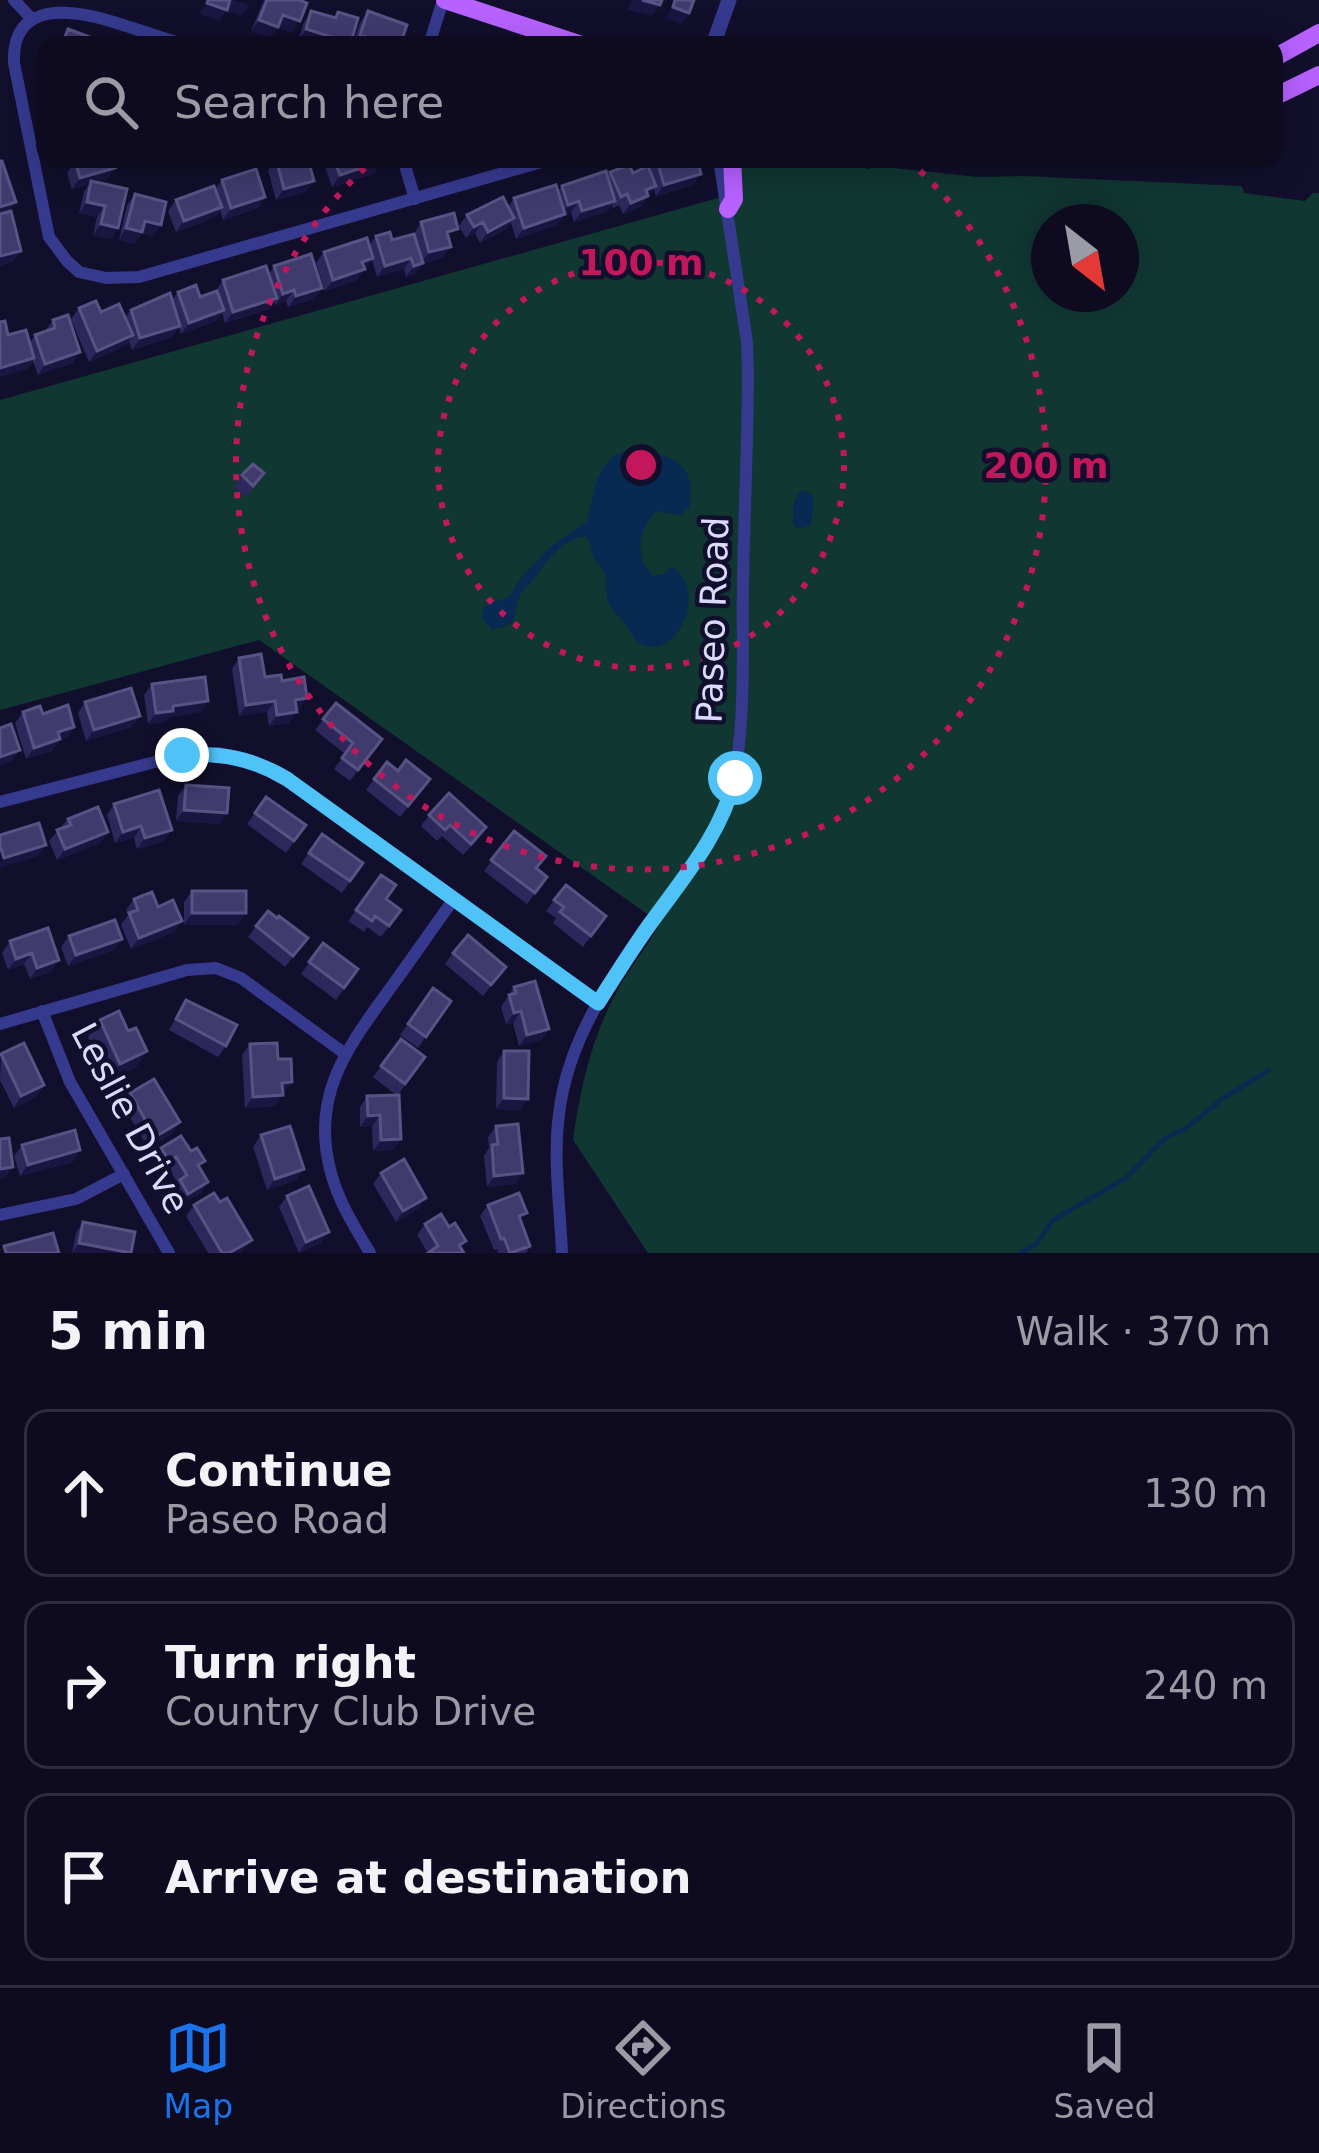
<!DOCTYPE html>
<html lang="en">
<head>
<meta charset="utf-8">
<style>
	:root { --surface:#0e0b21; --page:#1c192e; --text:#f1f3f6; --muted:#9b9ba5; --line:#2e2b3f; --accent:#1a73e8 }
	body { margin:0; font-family:"DejaVu Sans",sans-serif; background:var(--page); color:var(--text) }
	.compass { position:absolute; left:1031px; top:204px; width:108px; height:108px; border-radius:50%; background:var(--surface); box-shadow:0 6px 30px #0003; rotate:149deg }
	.stop { position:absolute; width:36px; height:36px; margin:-27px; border:9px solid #4fc3f7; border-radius:50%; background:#fff }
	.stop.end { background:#4fc3f7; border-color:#fff; box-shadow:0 3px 12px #0008 }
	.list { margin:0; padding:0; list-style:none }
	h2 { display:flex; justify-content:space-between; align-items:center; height:156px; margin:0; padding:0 48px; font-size:51px }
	h2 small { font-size:39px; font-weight:400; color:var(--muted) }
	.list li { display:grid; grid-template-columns:78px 1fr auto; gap:36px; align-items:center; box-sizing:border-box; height:168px; margin:0 24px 24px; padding:0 24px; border:3px solid var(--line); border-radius:24px }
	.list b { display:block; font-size:45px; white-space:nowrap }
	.list p { margin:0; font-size:39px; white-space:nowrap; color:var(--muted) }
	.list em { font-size:39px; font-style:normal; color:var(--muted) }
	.icon { flex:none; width:66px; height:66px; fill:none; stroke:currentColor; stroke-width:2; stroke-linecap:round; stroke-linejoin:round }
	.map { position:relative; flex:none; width:1319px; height:1253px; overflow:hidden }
	.search { position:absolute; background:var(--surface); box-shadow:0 6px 30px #0003; left:36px; right:36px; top:36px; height:132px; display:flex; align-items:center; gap:30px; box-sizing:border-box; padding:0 42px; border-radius:24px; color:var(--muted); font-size:45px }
	.sheet { height:732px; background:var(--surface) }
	nav { display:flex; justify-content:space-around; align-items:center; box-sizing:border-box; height:168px; border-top:3px solid var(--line); background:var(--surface); font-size:33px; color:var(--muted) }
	nav a { display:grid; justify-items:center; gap:6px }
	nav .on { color:var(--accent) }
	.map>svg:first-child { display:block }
	.green { fill:#113733; fill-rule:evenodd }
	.water { fill:#082952 }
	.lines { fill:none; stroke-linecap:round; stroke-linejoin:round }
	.stream { stroke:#082952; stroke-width:4.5 }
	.minor { stroke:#363a8f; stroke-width:12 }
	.tertiary { stroke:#363a8f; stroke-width:15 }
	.primary { stroke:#b761ff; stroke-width:18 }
	.wall { fill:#2d275b }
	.shaded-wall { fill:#1a1541 }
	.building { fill:#403a6d; stroke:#585384; stroke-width:3 }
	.route { stroke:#4fc3f7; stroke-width:15 }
	.ring { fill:none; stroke:#c2185b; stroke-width:6; stroke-dasharray:6 12 }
	.labels { text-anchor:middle; stroke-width:9; stroke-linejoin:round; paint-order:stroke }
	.street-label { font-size:36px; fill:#dbdaff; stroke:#120f2c }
	.centre { fill:#c2185b; stroke:#120f2c; stroke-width:6 }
	.ring-label { font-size:36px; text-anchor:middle; font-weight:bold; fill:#c2185b; stroke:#120f2c; stroke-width:9; stroke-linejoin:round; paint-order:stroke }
</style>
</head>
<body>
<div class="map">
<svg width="1319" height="1253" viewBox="0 0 1319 1253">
	<rect width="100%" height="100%" fill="#120f2c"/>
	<path class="green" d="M755,159H813L868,169L875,166L977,177L1024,176L1242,186L1244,193L1305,201L1313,193H1319V1253H648L573,1140C580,1090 591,1040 615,995C628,970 647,948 660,923L259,640L0,710V400L736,193L735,169ZM1049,222H1121V294H1049Z"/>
	<path class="water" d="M637,449C675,457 697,464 689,508L680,515L658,511C637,527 634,557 653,576L664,574L672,566C714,597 668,670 636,640C631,635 629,629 625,624C619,617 611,609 608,601C604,592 608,582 604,573C602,567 597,563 593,558C593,556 589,541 589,539L585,536C559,540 548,561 533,580C529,585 523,589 520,595C512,615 521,626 492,629L483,620L482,613L484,606L509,597L520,579L549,548L587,521C597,486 594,455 637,449Z
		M802,490L811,494L814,501L811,525L799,529L793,524C793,511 792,500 802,490Z"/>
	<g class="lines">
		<path class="stream" d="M1021,1253L1037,1243L1053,1220L1126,1178L1165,1138L1185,1129L1222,1099L1269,1070"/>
		<path class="minor" d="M14,0L29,16
			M185,45C163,38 142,31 120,24C72,8 11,0 14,63L49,237L67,261L79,272L106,278L139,277L552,159
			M429,45L443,0
			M403,159L415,199
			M0,802L182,755L219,753L238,757L255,762L288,779L598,1003
			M42,1011L70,1082L169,1253
			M0,1024L187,970L216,968L241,978L344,1053
			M0,1215L76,1199L124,1174
			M370,1253C354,1226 337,1199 330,1169C311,1094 348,1047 389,990C411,960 432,929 454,899
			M562,1253C560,1207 553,1159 559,1114C572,1003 660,923 715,832C751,759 741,665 743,585C744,513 748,442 748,371L747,342L719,159"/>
		<path class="tertiary" d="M713,45L729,0"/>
		<path class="primary" d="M445,0L582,45
			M1274,58L1319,33
			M1274,97L1319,75
			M942,159H1024
			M728,209L734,199L732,159"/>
	</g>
	<path class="wall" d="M264,0H299L292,32L278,27L270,38L251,31Z
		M311,11L334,18L338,12L350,45H313L298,41L304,22Z
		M368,11L400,45H352L360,23Z
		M75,159H112L107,179L96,182L118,228L111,239L93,235L97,217L79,213L84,192L89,184L72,189L67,173L76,161Z
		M276,159L306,192L276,200L268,170Z
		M328,159H382L375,173L332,187L324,164Z
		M657,160L693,185L656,196L654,189L640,207L623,214L619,205L613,208L612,205L607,212L574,222L571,212L565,214L557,225L516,239L511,223L506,229L480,243L475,233L466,238L459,226L467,215L508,207L514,198L558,191L562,186L608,177L610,172L633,173L650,170Z
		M222,180L265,197L258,208L223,220L220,210L214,218L176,232L168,211L176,200L215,189Z
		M135,194L153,236L142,233L134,244L119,240L127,205Z
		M421,222L449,240L443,258L423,263L415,274L406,277L404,269L377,277L372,260L357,280L325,291L316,263L324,252L369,246L376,236L392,240L414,234Z
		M274,266L322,288L314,299L288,307L286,301L275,305L274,301L269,309L225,323L222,313L216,321L181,334L179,327L172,337L132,350L129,341L125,346L89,362L71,319L79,308L125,317L131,310L172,300L178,292L200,297L215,292L223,280L269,274Z
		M53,320L73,363L38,375L33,361L27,369L8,335L30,342L35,335L45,331Z
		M242,475L256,484L246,497L234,487Z
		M239,658L265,677L282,681L307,698L299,709H296L289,723L269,726L267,712L239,716L232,669Z
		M152,684L208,701L200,712L169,717L165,722L148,724L144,695Z
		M85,702L132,727L86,741L78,713Z
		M336,703L382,739L350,781L334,769L345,754L315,730Z
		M23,712L43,714L74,727L67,738L60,740L52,751L26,759L15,723Z
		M387,762L422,790L400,817L366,790Z
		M186,785L227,813L219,824L176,821L178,796Z
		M266,797L306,825L286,853L247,824Z
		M114,804L164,841L137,849L134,838L115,843L107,815Z
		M429,815L479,838L463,855L442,836L437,841L421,826Z
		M68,819L108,832L100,843L57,860L49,841Z
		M514,831L537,869L547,877L527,904L484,871Z
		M322,834L363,863L342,893L301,864Z
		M381,875L386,899L401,910L381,937L367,927L364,932L348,921Z
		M566,885L606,916L583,947L553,923L556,918L546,911Z
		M192,891L238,925H184V902Z
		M134,899L158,907L182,921L174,932L131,949L121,925L128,915L126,910Z
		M256,926L308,938L285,967L248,937Z
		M48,928L51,972L30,979L24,964L8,970L2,953L10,941Z
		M69,936L114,950L68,966L61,947Z
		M323,943L358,969L336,1000L301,974Z
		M453,953L506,967L483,996L445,964Z
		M514,987L549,1029L541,1040L519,1046L513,1023L506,1024L501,1007Z
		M433,988L451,1001L418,1048L400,1035Z
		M186,1000L226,1046L218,1057L169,1030Z
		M100,1020L128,1031L147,1051L135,1068L108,1080L88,1037Z
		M401,1039L425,1057L398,1095L401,1139L393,1150L373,1151L372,1126L360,1127V1107L367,1096L396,1095L373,1077Z
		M250,1044L278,1059L284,1093H282L275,1106L245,1108L242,1055Z
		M504,1051L528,1099L520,1110L496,1109L497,1062Z
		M1,1054L36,1097L14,1108L0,1080Z
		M130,1093L172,1134L148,1148L122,1104Z
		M496,1126L523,1173L515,1184L487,1187L484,1156L489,1148L488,1137Z
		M261,1135L304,1169L296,1180L267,1190L253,1147Z
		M22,1145L73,1162L20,1176L14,1156Z
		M161,1148L200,1168L201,1193L180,1205L172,1191L177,1183L169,1169L161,1173L153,1159Z
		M381,1173L426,1198L418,1209L396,1222L373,1184Z
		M287,1196L321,1243L299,1253L279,1207Z
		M220,1202L252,1240L240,1253H208L186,1216L194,1205Z
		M488,1205L521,1222L530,1246L526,1253H498L497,1249L494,1250L480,1216Z
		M83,1222L131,1253H72L76,1233Z
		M425,1224L449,1227L466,1241L461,1248L428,1253L417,1235Z"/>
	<path class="shaded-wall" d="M234,0L250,5L242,16L226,11L219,21L199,14L207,3Z
		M632,0H642L660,5L652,16L626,9Z
		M673,7L689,13L682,24L665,18Z
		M283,15L300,21L292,32L275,26Z
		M259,20L278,27L270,38L251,31Z
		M306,29L332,37L327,45H313L298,41Z
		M360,35L383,43L381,45H353Z
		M193,159H213L187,167Z
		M382,161L375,173L332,187L340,175Z
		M115,168L107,179L72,189L80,178Z
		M701,174L693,185L656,196L664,185Z
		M314,181L306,192L276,200L284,189Z
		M656,186L640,207L623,214L631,203L646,190Z
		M265,197L258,208L223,220L231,208Z
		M579,201L571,212L565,214L557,225L516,239L524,228L560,216L568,205Z
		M615,201L607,212L574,222L582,211Z
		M16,202L8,213L0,216V207Z
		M87,202L105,206L97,217L79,213Z
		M222,207L214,218L176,232L184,221Z
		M514,218L506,229L480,243L488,232Z
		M145,221L161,225L153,236L142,233L134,244L119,240L126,228Z
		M483,222L475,233L466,238L474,227Z
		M101,224L118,228L111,239L93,235Z
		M451,247L443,258L421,263L429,252Z
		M21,251L13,262L0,266V256Z
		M373,258L357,280L325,291L333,280L362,262Z
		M411,258L404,269L377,277L385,266Z
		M423,263L415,274L406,277L414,266Z
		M322,288L314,299L288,307L296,296Z
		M294,290L286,301L275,305L283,294Z
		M277,298L269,309L225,323L233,312Z
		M224,310L216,321L181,334L189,323Z
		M180,326L172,337L132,350L140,338Z
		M133,335L125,346L89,362L97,351Z
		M80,352L73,363L38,375L45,364Z
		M34,358L27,369L0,377V368Z
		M307,698L299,709L287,711L295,700Z
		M208,701L200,712L169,717L165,722L148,724L156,713L173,706Z
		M275,701L267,712L239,716L246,705Z
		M297,712L289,723L269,726L277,715Z
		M140,716L132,727L86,741L94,730Z
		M74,727L67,738L60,740L52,751L26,759L34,748L58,732Z
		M20,750L12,761L0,765V757Z
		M184,810L227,813L219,824L176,821Z
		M141,826L134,838L115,843L123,832Z
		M172,830L164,841L137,849L145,838Z
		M108,832L100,843L57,860L65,849Z
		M46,845L38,856L0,868V863L4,858Z
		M192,913H246L238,925H184Z
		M182,921L174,932L131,949L139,938Z
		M122,939L114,950L68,966L76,955Z
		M32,953L24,964L8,970L16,959Z
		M59,960L51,972L30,979L37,968Z
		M521,1011L513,1023L506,1024L514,1013Z
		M549,1029L541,1040L519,1046L527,1035Z
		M147,1051L135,1068L108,1080L120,1064Z
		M292,1082L284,1093L274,1094L282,1083Z
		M44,1085L36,1097L14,1108L21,1096Z
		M283,1095L275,1106L245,1108L253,1097Z
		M504,1098L528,1099L520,1110L496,1109Z
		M380,1115L372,1126L360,1127L368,1116Z
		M180,1122L172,1134L148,1148L155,1137Z
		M401,1139L393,1150L373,1151L381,1140Z
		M80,1150L73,1162L20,1176L28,1165Z
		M13,1167L5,1178L0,1179V1169Z
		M304,1169L296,1180L267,1190L275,1179Z
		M523,1173L515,1184L487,1187L494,1176Z
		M208,1182L201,1193L180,1205L188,1194Z
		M426,1198L418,1209L396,1222L403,1211Z
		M329,1232L321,1243L299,1253L306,1242Z
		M252,1240L240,1253H229Z
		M79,1243L127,1253H72Z"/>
	<path class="building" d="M208,0H230L227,10L207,3Z
		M267,0H299L307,3L300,21L283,15L278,27L259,20Z
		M642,0H662L660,5Z
		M675,0H694L689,13L673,7Z
		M311,11L336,18L338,12L358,18L350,45L330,44L332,37L306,29Z
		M368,11L407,25L400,45H382L383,43L360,35Z
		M68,29L111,45H62Z
		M84,159H112L115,168L80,178L75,161Z
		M276,159H308L314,181L284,189Z
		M334,159H382V161L340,175Z
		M661,159H697L701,174L664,185L657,160Z
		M0,161H2L16,202L0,207Z
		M629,165L633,173L648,166L656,186L646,190L648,196L631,203L627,194L621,197L610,172Z
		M256,169L265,197L231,208L222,180Z
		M606,171L615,201L582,211L579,201L568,205L562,186Z
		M91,181L127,189L118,228L101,224L105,206L87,202Z
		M556,185L565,214L524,228L514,198Z
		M214,186L222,207L184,221L176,200Z
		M135,194L166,202L161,225L145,221L142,232L126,228Z
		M503,197L514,218L488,232L483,222L474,227L467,215Z
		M11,211L21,251L0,256V214Z
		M454,213L458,229L447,232L451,247L429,252L421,222Z
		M390,232L392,240L414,234L423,263L414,266L411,258L385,266L376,236Z
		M367,238L373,258L362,262L365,269L333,280L324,252Z
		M311,254L322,288L296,296L294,290L283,294L274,266Z
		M266,266L277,298L233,312L223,280Z
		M196,285L200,297L217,291L224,310L189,323L178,292Z
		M170,293L180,326L140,338L131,310Z
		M96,301L101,312L119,304L133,335L97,351L79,308Z
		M68,315L80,352L45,364L35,335L55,328L53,320Z
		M5,321L8,335L26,330L34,358L0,368V322Z
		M253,464L264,473L253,486L242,475Z
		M261,654L265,677L281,675L282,681L304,677L307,698L295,700L297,712L277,715L275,701L246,705L239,658Z
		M205,677L208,701L173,706V711L156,713L152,684Z
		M131,688L140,716L94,730L85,702Z
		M336,703L382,739L358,770L342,758L353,743L323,719Z
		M68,705L74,727L58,732L60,739L34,748L23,712L40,706L43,714Z
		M11,724L20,750L0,757V728Z
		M406,760L430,779L408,806L374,779L387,762L398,771Z
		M186,785L229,788L227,813L184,810Z
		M159,790L172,830L145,838L141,826L123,832L114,804Z
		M449,793L486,827L471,844L450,825L445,830L429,815Z
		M266,797L306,825L294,841L255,813Z
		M98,807L108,832L65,849L57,830L71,825L68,819Z
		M39,823L46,845L4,858L0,846V835Z
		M514,831L546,856L536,868L547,877L535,893L491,860Z
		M322,834L363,863L350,881L309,853Z
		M381,875L396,885L386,899L401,910L389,926L375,916L372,921L356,910Z
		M566,885L606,916L591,936L560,912L564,907L554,900Z
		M192,891H246V913H192Z
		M152,892L158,907L173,900L182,921L139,938L129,913L138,910L134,899Z
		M268,911L277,918L279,916L308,938L293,956L256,926Z
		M115,920L122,939L76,955L69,936Z
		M48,928L59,960L37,968L32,953L16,959L10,941Z
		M468,935L506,967L491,985L453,953Z
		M323,943L358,969L344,988L309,962Z
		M535,981L549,1029L527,1035L521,1011L514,1013L509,995L516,993L514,987Z
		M433,988L451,1001L426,1037L408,1024Z
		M186,1000L237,1025L226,1046L176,1019Z
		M119,1011L128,1031L136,1028L147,1051L120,1064L100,1020Z
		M401,1039L425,1057L405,1084L381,1066Z
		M24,1043L44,1085L21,1096L1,1054Z
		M277,1043L278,1059H291L292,1082L282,1083L283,1095L253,1097L250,1044Z
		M504,1051H529L528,1099L504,1098Z
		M154,1079L180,1122L155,1137L130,1093Z
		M399,1095L401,1139L381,1140L380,1115L368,1116L367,1096Z
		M518,1124L523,1173L494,1176L492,1145L498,1144L496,1126Z
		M290,1126L304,1169L275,1179L261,1135Z
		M75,1130L80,1150L28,1165L22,1145Z
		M181,1136L191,1151L197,1148L205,1161L198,1165L208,1182L188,1194L180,1180L187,1175L176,1157L169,1161L161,1148Z
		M9,1138L13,1167L0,1169V1139Z
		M404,1159L426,1198L403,1211L381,1173Z
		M309,1186L329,1232L306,1242L287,1196Z
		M214,1193L220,1202L227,1198L252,1240L229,1253H222L194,1205Z
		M519,1193L527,1213L519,1216L530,1246L510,1253L504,1238L501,1239L488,1205Z
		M441,1214L449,1227L455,1223L466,1241L459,1245L464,1253H428L438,1246L425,1224Z
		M83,1222L135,1232L131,1253L79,1243Z
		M53,1233L59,1253H6L4,1246Z"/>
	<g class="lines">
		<path class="route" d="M182,755C222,753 252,758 287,779L598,1003C615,976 632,949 650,924C683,878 721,835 735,778"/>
	</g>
	<g class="ring">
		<circle cx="641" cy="465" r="203"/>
		<path d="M907 159A405 405 0 1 1 375 159"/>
	</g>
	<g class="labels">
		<g class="street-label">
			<text transform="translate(712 620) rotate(-88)" y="13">Paseo Road</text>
			<text transform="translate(131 1118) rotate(62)" y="13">Leslie Drive</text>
		</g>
	</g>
	<circle cx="641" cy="465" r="18" class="centre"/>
	<g class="ring-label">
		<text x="641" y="275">100 m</text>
		<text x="1046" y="478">200 m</text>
	</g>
</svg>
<svg class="compass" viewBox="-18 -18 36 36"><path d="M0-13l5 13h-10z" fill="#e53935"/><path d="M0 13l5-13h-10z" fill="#9b9ba5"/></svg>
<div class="stop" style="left:735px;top:778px"></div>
<div class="stop end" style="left:182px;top:755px"></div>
<div class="search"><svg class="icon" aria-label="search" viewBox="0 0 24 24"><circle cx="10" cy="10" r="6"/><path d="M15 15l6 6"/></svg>Search here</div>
</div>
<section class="sheet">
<h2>5 min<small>Walk · 370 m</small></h2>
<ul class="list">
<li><svg class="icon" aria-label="ahead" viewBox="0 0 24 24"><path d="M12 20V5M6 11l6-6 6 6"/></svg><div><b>Continue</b><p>Paseo Road</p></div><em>130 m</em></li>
<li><svg class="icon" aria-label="right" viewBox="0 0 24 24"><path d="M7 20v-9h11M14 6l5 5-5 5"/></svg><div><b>Turn right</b><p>Country Club Drive</p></div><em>240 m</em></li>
<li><svg class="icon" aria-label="arrive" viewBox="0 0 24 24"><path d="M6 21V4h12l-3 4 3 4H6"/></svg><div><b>Arrive at destination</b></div></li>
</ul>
</section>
<nav>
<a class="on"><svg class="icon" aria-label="map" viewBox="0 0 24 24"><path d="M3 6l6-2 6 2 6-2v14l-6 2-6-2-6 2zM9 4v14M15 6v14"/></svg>Map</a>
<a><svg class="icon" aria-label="directions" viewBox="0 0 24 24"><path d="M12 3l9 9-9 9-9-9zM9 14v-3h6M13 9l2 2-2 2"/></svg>Directions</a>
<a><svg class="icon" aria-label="saved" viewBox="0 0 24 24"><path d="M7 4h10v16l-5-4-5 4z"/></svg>Saved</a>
</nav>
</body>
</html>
